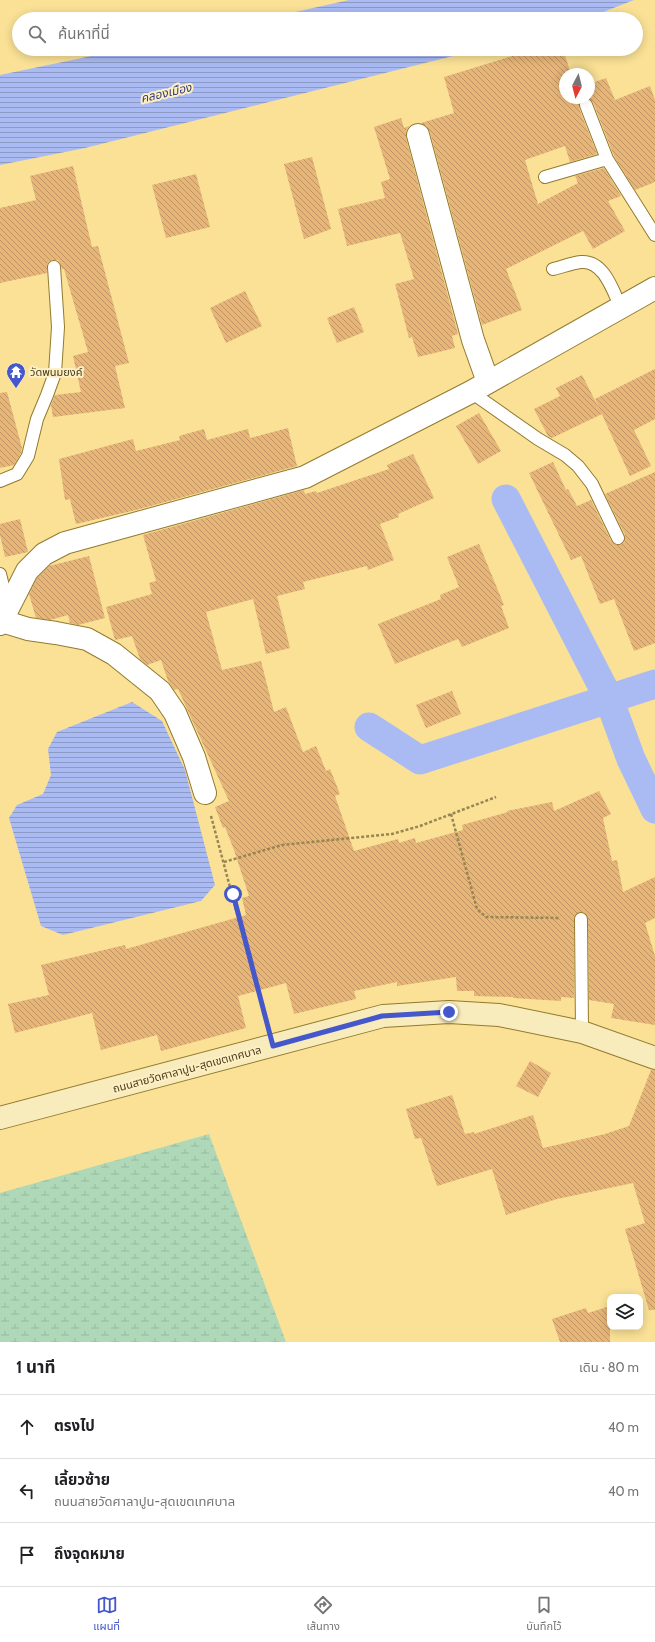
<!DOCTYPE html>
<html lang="th">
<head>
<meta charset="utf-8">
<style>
	:root { --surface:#fff; --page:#f6f6f6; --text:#202124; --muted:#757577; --line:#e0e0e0; --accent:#4457cb }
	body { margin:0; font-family:Cabin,"Noto Sans Thai",sans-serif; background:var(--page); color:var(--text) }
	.controls { position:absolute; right:12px; bottom:12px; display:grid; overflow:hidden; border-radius:8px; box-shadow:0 2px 10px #0003 }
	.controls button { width:36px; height:36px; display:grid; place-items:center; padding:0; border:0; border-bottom:1px solid var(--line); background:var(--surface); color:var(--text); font:20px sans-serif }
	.compass { position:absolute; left:559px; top:68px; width:36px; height:36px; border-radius:50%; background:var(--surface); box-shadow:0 2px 10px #0003; rotate:187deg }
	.stop { position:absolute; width:12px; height:12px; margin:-9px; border:3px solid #4457cb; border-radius:50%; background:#fff }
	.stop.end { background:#4457cb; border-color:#fff; box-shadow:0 1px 4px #0008 }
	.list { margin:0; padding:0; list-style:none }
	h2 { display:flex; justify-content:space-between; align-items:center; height:52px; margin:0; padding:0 16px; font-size:17px }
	h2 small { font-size:13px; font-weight:400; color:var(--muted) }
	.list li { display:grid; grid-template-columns:26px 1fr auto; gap:12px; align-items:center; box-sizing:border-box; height:64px; padding:0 16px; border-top:1px solid var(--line) }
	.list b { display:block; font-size:15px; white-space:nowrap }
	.list p { margin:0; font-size:13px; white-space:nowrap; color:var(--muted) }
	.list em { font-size:13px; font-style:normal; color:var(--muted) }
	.icon { flex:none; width:22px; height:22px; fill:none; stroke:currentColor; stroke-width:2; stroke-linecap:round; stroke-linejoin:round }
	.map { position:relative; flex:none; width:655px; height:1342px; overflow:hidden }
	.search { position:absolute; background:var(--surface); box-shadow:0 2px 10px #0003; left:12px; right:12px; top:12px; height:44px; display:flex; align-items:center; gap:10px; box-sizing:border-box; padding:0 14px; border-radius:22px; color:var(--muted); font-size:15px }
	.sheet { height:244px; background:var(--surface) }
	nav { display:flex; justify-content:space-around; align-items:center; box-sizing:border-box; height:56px; border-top:1px solid var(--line); background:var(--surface); font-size:11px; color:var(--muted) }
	nav a { display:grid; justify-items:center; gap:2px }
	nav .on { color:var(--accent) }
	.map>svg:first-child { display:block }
	.wetland { fill:url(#wetland-marsh) }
	.water { fill:url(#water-rules) }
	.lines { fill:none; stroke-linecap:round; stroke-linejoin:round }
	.canal { stroke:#aabbf4; stroke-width:29 }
	.building { fill:url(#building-back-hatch) }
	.lane-casing { stroke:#927a2f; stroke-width:14 }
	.street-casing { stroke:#927a2f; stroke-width:24 }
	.secondary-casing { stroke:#927a2f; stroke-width:24 }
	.path { stroke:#978653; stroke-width:2.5; stroke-dasharray:3 2; stroke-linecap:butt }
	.lane { stroke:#fff; stroke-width:12 }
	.street { stroke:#fff; stroke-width:22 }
	.secondary { stroke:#f8ebbc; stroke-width:22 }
	.route { stroke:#4457cb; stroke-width:5 }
	.labels { text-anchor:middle; stroke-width:4; stroke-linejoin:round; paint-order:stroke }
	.poi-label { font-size:11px; fill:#463b1c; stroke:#feefc3; text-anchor:start }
	.street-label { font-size:11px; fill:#463b1c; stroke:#feefc3 }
	.water-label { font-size:12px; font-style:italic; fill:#2e3c7f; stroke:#feefc3 }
</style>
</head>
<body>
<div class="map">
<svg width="655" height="1342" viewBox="0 0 655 1342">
	<defs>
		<pattern id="wetland-marsh" width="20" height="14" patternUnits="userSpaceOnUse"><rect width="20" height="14" fill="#afd8b8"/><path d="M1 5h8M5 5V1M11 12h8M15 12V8" fill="none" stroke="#98ba9e"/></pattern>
		<pattern id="water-rules" width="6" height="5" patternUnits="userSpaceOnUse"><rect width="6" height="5" fill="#aabbf4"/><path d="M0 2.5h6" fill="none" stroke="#8c99c5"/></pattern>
		<pattern id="building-back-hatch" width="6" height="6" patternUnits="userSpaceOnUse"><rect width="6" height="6" fill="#e8b578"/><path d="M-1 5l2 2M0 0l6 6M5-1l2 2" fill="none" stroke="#be9462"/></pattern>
	</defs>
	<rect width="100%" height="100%" fill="#fae196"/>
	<path class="wetland" d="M209,1134L286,1342H0V1193Z"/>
	<path class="water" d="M349,0H634L585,19H264Z
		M125,49H481L85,148L0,165V75Z
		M132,702L162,721L185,770L215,885L201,901L63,935L41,926L9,818L17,805L43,794L51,775L48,749L57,732Z"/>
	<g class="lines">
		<path class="canal" d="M506,499L609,699L631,759L655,809
			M369,727L420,760L655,684"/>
	</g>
	<path class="building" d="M535,49H563L571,74H565V98H583L580,101L579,108L597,154L570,162L565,146L525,160L538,204L578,183L575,176L604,168L621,196L608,201L625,231L593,249L583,231L506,269L522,310L482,325L430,132L427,126L421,123L454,113L444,77Z
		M606,78L615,100L650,86L655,100V182L635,190L614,156L593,102L588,98L589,84Z
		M401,118L404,128L409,126L406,131V138L458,334L452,336L455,348L418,357L412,337L409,338L395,284L414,279L400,233L347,246L338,209L385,198L381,182L390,179L374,127Z
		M312,157L331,229L304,239L284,164Z
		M73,166L92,247L98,246L129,363L115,366L125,408L53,417L51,405L55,395L81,392L73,356L88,352L64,269H62L60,263L58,260H53L50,261L47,264V273L0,283V208L36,200L30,176Z
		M196,174L210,227L166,238L152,185Z
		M245,291L262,326L226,343L210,308Z
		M354,307L364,332L337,343L327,318Z
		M655,369V419L634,430L651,466L630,476L595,399Z
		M582,375L602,414L552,438L548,436L534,409L560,396L556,388Z
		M7,392L22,448L21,453L14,465L0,468V393Z
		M479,413L501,451L478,464L456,426Z
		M288,428L297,466L136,510L76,524L70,499L65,500L59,459L133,439L136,451L180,440L179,436L204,429L207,440L248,429L250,438Z
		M413,454L434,498L398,514L399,517L380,524L394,560L368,570L367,566L303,582L305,589L277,596L290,648L266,654L253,599L206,612L222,670L261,661L274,712L286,707L303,752L316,746L326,771L330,769L340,794L335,796L354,851L398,839L399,843L415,838L416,843L463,830L462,825L508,812L507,811L552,802L554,811L599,791L611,814L603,818L612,861L617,860L623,892L655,877V918L645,923L655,956V1025L611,1018L614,1004L589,1000L588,919L585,913L581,912L575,915L574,919V998L561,997V1001L513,998V997L474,996V991H457L456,977L397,986V982L354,991L356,999L294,1014L286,983L238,996L246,1028L161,1051L157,1035L101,1050L92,1013L15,1033L8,1004L49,995L41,965L125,945L126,949L246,915L242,898L249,896L234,850L225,827L223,828L215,807L229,801L178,689L174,690L168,681L161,660L147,665L140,659L132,636L115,640L106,607L152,594L149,583L156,581L143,535L304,490L305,494L316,491L317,493L389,469L387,465Z
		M553,462L566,490L568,489L577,506L591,500L611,541L617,545L624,543L625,535L605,494L655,472V643L634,651L614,599L600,604L581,556L571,560L529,473Z
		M20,519L28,552L5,557L0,535V524Z
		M479,544L504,605L501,606L509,628L462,647L458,639L395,664L378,624L441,599L440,595L459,587L447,557Z
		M89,556L105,618L78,625L70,623L68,615L50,620L36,618L29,594L37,578L49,566Z
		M452,691L461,714L426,728L416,705Z
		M530,1061L551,1073L538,1097L516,1086Z
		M651,1070H655V1310H649L625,1229L645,1223L633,1183L557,1199L506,1215L492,1169L437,1186L421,1138L415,1139L406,1109L452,1095L465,1134L474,1132V1134L533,1115L543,1148L605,1134L629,1126Z
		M610,1306V1342H560L552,1319L586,1308L588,1313Z"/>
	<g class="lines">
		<defs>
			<path id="lane" d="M586,105L607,159
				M545,177L607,159L655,235
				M553,269C562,267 571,263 581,262C604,260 613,291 621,308
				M471,392L538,439L565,455L578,466L592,484L618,538
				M0,481L17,474L28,456L37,419L47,395L55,373L58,327L54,267
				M0,574L8,607
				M581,919L582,1032"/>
			<path id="street" d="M418,135L473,340L488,382
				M2,621L28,629L56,633L87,639L114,654L160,691L175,713L194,757L205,793
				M0,624L27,571L44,554L65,543L305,477L471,392L655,288"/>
			<path id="secondary" d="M0,1118L383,1016L449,1012L499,1015L582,1032L655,1058"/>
		</defs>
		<use href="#lane" class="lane-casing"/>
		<use href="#street" class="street-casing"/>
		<use href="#secondary" class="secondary-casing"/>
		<path class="path" d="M451,814L477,909L486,917L560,918
			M211,816L266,1022
			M224,862L282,845L392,834L420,826L496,797"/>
		<use href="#lane" class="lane"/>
		<use href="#street" class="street"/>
		<use href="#secondary" class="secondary"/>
	</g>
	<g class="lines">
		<path class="route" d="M233,894L273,1046L382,1016L449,1012"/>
	</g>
	<defs>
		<symbol id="temple-pin" viewBox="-11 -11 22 30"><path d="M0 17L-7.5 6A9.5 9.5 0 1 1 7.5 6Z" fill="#4457cb" stroke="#feefc3"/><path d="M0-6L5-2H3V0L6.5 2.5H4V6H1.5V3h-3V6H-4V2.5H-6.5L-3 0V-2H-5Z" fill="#fff"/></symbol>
	</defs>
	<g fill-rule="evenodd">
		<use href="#temple-pin" x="5" y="361" width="22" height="30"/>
	</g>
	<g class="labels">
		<g class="poi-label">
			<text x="30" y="376">วัดพนมยงค์</text>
		</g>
		<g class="street-label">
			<text transform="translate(187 1069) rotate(-15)" y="4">ถนนสายวัดศาลาปูน-สุดเขตเทศบาล</text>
		</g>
		<g class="water-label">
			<text transform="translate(166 93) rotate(-13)" y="4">คลองเมือง</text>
		</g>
	</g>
</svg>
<div class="controls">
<button><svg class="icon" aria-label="layers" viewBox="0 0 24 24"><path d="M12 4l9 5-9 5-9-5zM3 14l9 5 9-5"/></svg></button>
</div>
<svg class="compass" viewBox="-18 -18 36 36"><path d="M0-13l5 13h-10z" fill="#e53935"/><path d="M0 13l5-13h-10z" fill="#757577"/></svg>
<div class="stop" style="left:233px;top:894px"></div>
<div class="stop end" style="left:449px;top:1012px"></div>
<div class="search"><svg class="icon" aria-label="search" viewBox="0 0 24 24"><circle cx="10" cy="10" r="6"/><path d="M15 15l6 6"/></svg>ค้นหาที่นี่</div>
</div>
<section class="sheet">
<h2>1 นาที<small>เดิน · 80 m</small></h2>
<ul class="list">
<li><svg class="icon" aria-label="ahead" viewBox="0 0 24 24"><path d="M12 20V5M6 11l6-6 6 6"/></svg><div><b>ตรงไป</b></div><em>40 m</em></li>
<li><svg class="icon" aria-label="left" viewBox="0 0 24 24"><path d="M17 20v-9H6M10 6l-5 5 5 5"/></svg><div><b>เลี้ยวซ้าย</b><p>ถนนสายวัดศาลาปูน-สุดเขตเทศบาล</p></div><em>40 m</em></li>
<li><svg class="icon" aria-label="arrive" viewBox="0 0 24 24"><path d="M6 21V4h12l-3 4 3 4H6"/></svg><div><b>ถึงจุดหมาย</b></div></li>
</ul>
</section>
<nav>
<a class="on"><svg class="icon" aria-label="map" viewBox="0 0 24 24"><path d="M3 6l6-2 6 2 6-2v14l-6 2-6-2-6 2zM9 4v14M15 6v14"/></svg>แผนที่</a>
<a><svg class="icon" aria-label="directions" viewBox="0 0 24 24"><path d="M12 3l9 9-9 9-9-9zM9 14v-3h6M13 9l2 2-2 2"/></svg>เส้นทาง</a>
<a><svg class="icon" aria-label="saved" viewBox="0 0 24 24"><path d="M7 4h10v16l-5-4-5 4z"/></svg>บันทึกไว้</a>
</nav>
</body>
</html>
